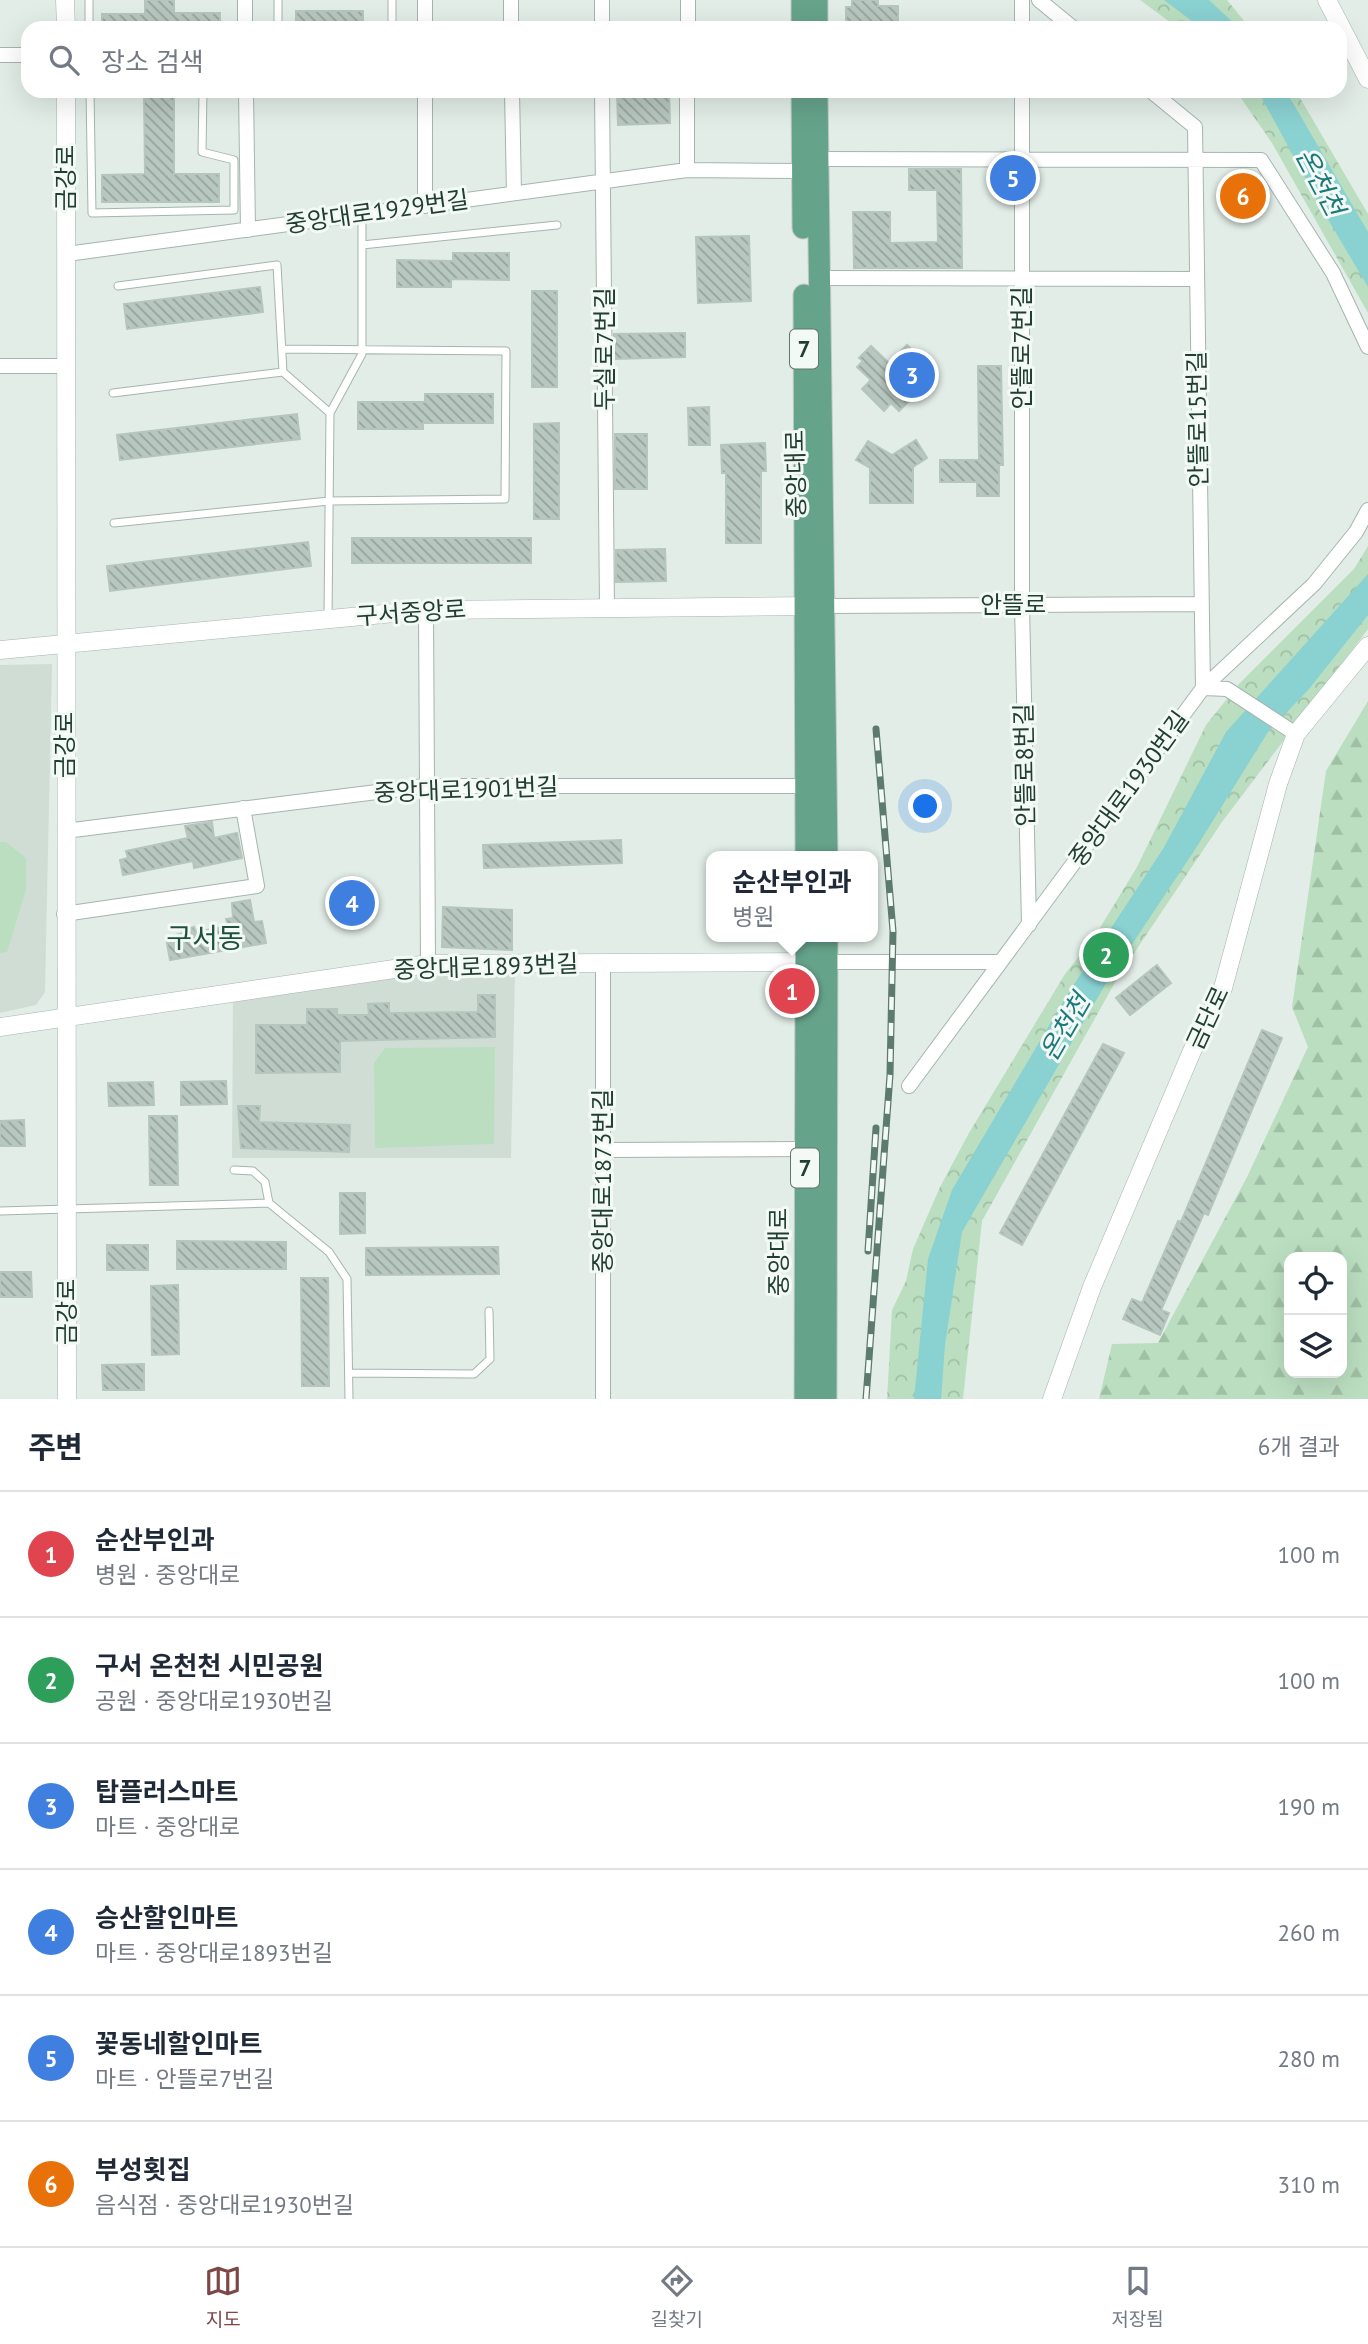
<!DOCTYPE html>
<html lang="ko">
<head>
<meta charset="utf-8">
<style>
	:root { --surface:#fff; --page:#f6f6f7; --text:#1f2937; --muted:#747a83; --line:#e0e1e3; --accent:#7f4646 }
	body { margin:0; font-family:"PT Sans","Noto Sans KR",sans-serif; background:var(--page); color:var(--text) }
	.controls { position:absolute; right:21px; bottom:21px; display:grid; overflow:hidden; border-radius:14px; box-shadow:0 7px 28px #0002 }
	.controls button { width:63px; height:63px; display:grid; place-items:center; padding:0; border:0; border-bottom:2px solid var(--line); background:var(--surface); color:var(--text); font:35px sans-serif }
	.you { position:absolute; left:926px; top:807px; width:24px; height:24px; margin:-18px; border:5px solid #fff; border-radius:50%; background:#1a73e8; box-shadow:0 0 0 10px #1a73e833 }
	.badge { display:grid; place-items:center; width:46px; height:46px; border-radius:50%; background:var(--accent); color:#fff; font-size:23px; font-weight:700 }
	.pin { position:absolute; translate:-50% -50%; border:4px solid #fff; box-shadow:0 2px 7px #0006 }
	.popup { position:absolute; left:706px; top:851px; width:172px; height:91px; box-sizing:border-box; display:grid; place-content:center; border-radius:14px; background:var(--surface); filter:drop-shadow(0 2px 5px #0005); font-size:23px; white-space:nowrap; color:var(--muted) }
	.popup b { font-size:26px; color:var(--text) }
	.popup::after { content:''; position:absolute; left:50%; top:100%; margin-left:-14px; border:14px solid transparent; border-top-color:var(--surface) }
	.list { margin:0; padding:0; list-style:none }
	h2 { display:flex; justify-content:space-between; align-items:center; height:91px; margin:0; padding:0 28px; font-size:30px }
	h2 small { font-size:23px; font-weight:400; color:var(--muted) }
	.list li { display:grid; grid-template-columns:46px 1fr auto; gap:21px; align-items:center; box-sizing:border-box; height:126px; padding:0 28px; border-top:2px solid var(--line) }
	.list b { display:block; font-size:26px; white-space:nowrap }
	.list p { margin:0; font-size:23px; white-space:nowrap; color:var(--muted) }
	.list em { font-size:23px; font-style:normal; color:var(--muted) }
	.icon { flex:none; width:38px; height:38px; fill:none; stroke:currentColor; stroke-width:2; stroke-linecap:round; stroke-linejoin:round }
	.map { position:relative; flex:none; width:1368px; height:1399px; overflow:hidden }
	.search { position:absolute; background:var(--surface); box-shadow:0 7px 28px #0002; left:21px; right:21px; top:21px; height:77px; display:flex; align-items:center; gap:18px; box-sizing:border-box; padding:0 24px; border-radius:21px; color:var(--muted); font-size:26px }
	.sheet { height:847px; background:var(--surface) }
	nav { display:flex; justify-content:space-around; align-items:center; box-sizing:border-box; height:98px; border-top:2px solid var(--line); background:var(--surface); font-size:19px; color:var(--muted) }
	nav a { display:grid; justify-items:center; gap:4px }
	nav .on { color:var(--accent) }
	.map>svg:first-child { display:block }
	.built { fill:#d0ddd5 }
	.forest { fill:url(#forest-firs); fill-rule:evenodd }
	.park { fill:url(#park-crowns) }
	.pitch { fill:#bbdec0 }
	.water { fill:#8ad1d2 }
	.building { fill:url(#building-back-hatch); stroke:#b5c6bd; stroke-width:2 }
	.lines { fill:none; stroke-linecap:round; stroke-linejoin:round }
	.service-casing { stroke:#a5b5ad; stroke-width:9 }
	.minor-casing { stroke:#a5b5ad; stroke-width:16 }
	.tertiary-casing { stroke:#a5b5ad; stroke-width:19 }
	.primary-casing { stroke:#c1c9c6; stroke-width:23 }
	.service { stroke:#fff; stroke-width:7 }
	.minor { stroke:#fff; stroke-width:14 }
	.tertiary { stroke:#fff; stroke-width:18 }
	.primary { stroke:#66a38b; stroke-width:21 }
	.rail-casing { stroke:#5c7a6e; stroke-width:7 }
	.rail { stroke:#f3f9f5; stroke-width:4.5; stroke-dasharray:13; stroke-linecap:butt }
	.labels { text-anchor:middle; stroke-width:6; stroke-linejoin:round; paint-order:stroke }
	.shield { fill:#f3f9f5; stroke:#61766d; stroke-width:2 }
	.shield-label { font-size:23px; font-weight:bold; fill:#223e33 }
	.street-label { font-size:24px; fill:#223e33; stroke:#f3f9f5 }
	.water-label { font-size:26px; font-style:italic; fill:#1b787b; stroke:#f3f9f5 }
	.quarter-label { font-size:28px; fill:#1d513d; stroke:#f3f9f5 }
</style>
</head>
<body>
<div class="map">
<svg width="1368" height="1399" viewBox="0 0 1368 1399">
	<defs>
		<pattern id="forest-firs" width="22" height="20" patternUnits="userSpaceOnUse" patternTransform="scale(1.75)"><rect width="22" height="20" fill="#bbdec0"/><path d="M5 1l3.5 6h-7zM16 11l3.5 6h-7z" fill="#a0c0a5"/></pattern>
		<pattern id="park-crowns" width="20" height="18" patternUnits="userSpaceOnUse" patternTransform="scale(1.75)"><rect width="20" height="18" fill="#bbdec0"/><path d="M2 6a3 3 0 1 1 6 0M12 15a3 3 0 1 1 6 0" fill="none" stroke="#a0c0a5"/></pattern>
		<pattern id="building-back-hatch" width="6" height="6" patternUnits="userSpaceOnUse" patternTransform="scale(1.75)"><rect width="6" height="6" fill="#b8c7bf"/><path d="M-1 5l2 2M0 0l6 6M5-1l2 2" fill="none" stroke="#95a39c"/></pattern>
	</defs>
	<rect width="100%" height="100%" fill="#e2ede7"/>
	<path class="built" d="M52,664L45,992L36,1005L0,1013V665Z
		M432,970L515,974L511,1158H232L233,998Z"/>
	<path class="forest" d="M1368,701V1399H1099L1112,1344L1158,1343L1247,1177L1308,1047L1292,1007L1326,771ZM1289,1257H1342V1373H1289Z"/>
	<path class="park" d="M1140,0H1227L1250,28H1178Z
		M1236,91H1296L1368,214V313L1272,143Z
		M1368,546V629L1222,822L1118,977L982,1221L963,1399H887L892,1310L906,1281L913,1249L940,1187L969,1133L1065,974L1095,936L1137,867L1206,725L1239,684L1354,569Z"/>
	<path class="pitch" d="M0,842H6L26,858V890L7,952L0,953Z
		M495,1047L494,1144L375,1148L374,1063L385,1048Z"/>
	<path class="water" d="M1164,0H1209L1239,28H1201Z
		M1258,91H1286L1368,232V287L1326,216Z
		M1368,574V615L1309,689L1268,732L1196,848L1105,985L962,1232L945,1345L941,1399H914L928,1259L952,1190L1067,995L1163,849L1226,732Z"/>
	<path class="building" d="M145,0H174V13H220V28H102V14H145Z
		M852,0H878V6H898V25L846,26V7H852Z
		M296,11H363V28H296Z
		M144,91H174V174H219V202H102V175L145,174Z
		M617,91H669L670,123L618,125Z
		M909,169H961L962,268H854L853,212H890V243L938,242L937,190H909Z
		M749,236L751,301L698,303L696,237Z
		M453,253H509V280L451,279V287H397V260L453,261Z
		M260,287L263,312L127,329L124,304Z
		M532,291H557V387H532Z
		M685,333V357L614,359V334Z
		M907,345L921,358L905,375L920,390L899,411L891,403L884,411L862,389L871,380L857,367L863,361L859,358L871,346L889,363Z
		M978,366H1001L1003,465H999V496H977V482H940V460H979Z
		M425,394H493V423H423V429H358V402H425Z
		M709,407L710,445H689L688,408Z
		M297,414L300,439L120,460L117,435Z
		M559,423V519H534V424Z
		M615,434H647V489H615Z
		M916,440L927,458L913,467V503H870V468L856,460L868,441L892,455Z
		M765,443L766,471H761V543H726V473H722L721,445Z
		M352,538H531V563H352Z
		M308,542L311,566L110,591L107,566Z
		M665,549L666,581L616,582V550Z
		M212,822L214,838L237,833L242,858L194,868L193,861L123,875L120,860L128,858L126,851L188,838L185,826Z
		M621,840L622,863L484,868L483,845Z
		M250,900L254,922L262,921L266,943L170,960L166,938L183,933L182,930L194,927L196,932L223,927L228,925L226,919L233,918L232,903Z
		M443,907L512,910V950L442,947Z
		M1157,965L1171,983L1130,1015L1116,998Z
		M478,995H495V1037L340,1041V1072L256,1073V1025H307V1009H337V1015H369L368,1004L389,1003V1013L478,1012Z
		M1262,1030L1282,1038L1208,1215L1204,1213L1161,1310L1169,1313L1160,1335L1123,1319L1132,1299L1142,1303L1178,1221L1181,1222Z
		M1103,1044L1124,1053L1022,1245L1000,1233Z
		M226,1081L227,1104L181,1105V1082Z
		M153,1082L154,1105L109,1106L108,1083Z
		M238,1106H260L259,1122L350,1125L349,1152L241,1148Z
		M149,1116H177L178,1185H150Z
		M24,1120L25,1146H0V1121Z
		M340,1193H365V1233L340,1234Z
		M177,1241L286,1242V1269H177Z
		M107,1245H148V1270H107Z
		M498,1247L499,1274L366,1275V1248Z
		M0,1272H31L32,1297H0Z
		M301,1278H328L329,1386H302Z
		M178,1285L179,1354L152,1355L151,1286Z
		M144,1364V1390H103L102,1365Z"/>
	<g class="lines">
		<defs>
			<path id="service" d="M89,0V28
				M278,0V28
				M392,0V28
				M90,91L92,213L234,210V160L202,152L203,91
				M393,91V93
				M362,245L557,225
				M283,372L330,413
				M113,393L283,372L277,265L118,286
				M114,523L329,501L505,499L506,351L282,349
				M328,618L330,413L362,354V215
				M269,1203L329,1252L347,1279L349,1399
				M0,1211L269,1203L265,1182L253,1171L234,1170
				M350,1373L474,1374L490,1359L489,1311"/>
			<path id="minor" d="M245,0V28
				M511,0V28
				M602,0V28
				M1039,0L1073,28
				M425,28V0
				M688,28V0
				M1022,28V0
				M0,55H28
				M246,91L248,230
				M425,91V206
				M512,91L514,193
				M602,91L607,608
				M1022,91V605L1029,925
				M1151,91L1195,127L1203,688L1227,689L1296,734
				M818,159L1261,160L1333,273L1368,347
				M687,170V91
				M67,254L687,170L802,171
				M818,278L1196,279
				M0,366H67
				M824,606L1202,604
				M426,610L428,964
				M65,831L425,786H813
				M64,914L257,886L243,808
				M827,962H1000
				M603,963V1399
				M909,1086L1203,688L1314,584L1356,532L1368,510
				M603,1150L805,1149"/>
			<path id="tertiary" d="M65,0L66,28
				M1327,0L1368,79
				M66,91L67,1399
				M0,650L426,610L817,606
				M0,1027L428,964L818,962
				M1052,1399L1092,1287L1192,1051L1223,988L1278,784L1296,734L1368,646"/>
			<path id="primary" d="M802,0V28
				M817,0V28
				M802,91L803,228
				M817,91L827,856
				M804,295L806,856
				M805,1399L806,937
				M826,1399L827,937"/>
		</defs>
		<use href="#service" class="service-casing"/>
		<use href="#minor" class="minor-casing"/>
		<use href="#tertiary" class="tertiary-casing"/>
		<use href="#primary" class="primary-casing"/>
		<use href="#service" class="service"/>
		<use href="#minor" class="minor"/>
		<use href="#tertiary" class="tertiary"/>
		<use href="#primary" class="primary"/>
		<defs>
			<path id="rail" d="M868,1251L876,1128
				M866,1399L890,1075L893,931L876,729"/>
		</defs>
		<use href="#rail" class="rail-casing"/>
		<use href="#rail" class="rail"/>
	</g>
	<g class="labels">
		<g class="shield">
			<rect x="790" y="329.5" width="28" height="39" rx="5"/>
			<rect x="791" y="1148.5" width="28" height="39" rx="5"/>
		</g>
		<g class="shield-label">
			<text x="804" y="357">7</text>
			<text x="805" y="1176">7</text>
		</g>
		<g class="street-label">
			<text transform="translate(66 178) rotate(-90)" y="8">금강로</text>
			<text transform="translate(377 212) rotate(-8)" y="8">중앙대로1929번길</text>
			<text transform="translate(1022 348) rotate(-90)" y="8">안뜰로7번길</text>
			<text transform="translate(605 349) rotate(-90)" y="8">두실로7번길</text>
			<text transform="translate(1198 419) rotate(-91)" y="8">안뜰로15번길</text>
			<text transform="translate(796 474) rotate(-91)" y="8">중앙대로</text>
			<text x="1013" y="613">안뜰로</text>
			<text transform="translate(411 613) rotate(-4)" y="8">구서중앙로</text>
			<text transform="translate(65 745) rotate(-90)" y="8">금강로</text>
			<text transform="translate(1025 765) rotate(-91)" y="8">안뜰로8번길</text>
			<text transform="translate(1129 789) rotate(-54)" y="8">중앙대로1930번길</text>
			<text transform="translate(466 790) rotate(-2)" y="8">중앙대로1901번길</text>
			<text transform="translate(486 967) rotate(-2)" y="8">중앙대로1893번길</text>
			<text transform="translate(1208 1018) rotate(-65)" y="8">금단로</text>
			<text transform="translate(603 1181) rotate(-90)" y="8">중앙대로1873번길</text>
			<text transform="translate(779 1252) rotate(-90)" y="8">중앙대로</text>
			<text transform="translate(67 1312) rotate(-90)" y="8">금강로</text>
		</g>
		<g class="water-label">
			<text transform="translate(1320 182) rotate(62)" y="9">온천천</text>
			<text transform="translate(1065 1027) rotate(-60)" y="9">온천천</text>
		</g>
		<g class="quarter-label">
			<text x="205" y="948">구서동</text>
		</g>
	</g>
</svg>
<div class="controls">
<button><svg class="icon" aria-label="locate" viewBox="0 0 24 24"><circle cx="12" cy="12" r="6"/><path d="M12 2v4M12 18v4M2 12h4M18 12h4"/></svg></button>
<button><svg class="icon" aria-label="layers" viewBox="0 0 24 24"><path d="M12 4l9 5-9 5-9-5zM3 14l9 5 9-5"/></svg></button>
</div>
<div class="you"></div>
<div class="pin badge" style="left:792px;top:991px;background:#e0444e">1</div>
<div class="popup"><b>순산부인과</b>병원</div>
<div class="pin badge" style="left:1106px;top:955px;background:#2e9e5b">2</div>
<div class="pin badge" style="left:912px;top:375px;background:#3f7fe0">3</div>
<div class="pin badge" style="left:352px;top:903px;background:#3f7fe0">4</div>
<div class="pin badge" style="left:1013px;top:178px;background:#3f7fe0">5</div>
<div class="pin badge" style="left:1243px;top:196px;background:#e8710a">6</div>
<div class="search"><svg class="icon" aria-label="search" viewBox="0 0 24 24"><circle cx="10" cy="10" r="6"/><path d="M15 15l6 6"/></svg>장소 검색</div>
</div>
<section class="sheet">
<h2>주변<small>6개 결과</small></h2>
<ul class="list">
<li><span class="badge" style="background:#e0444e">1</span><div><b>순산부인과</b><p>병원 · 중앙대로</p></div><em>100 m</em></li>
<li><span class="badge" style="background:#2e9e5b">2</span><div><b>구서 온천천 시민공원</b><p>공원 · 중앙대로1930번길</p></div><em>100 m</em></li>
<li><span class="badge" style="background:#3f7fe0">3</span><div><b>탑플러스마트</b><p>마트 · 중앙대로</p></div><em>190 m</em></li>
<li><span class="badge" style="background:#3f7fe0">4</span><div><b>승산할인마트</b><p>마트 · 중앙대로1893번길</p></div><em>260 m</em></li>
<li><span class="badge" style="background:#3f7fe0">5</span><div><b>꽃동네할인마트</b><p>마트 · 안뜰로7번길</p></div><em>280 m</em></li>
<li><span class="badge" style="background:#e8710a">6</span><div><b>부성횟집</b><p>음식점 · 중앙대로1930번길</p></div><em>310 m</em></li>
</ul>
</section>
<nav>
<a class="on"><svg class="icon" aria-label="map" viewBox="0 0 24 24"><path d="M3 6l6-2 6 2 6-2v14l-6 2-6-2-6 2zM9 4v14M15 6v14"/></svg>지도</a>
<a><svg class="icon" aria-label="directions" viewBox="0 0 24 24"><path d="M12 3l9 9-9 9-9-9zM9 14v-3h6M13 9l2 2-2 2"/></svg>길찾기</a>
<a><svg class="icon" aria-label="saved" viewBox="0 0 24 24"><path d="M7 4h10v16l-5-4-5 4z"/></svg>저장됨</a>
</nav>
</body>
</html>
